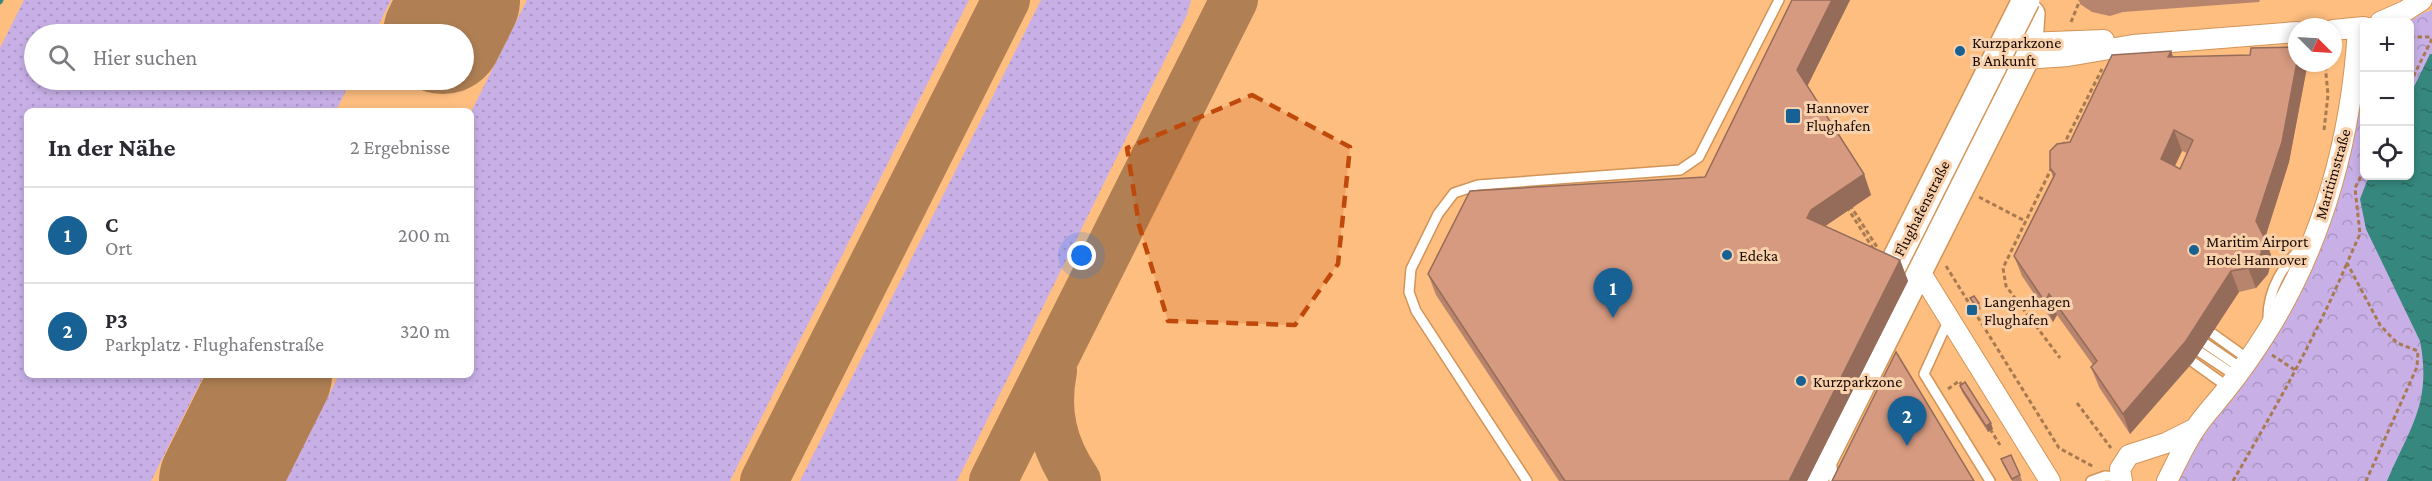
<!DOCTYPE html>
<html lang="de">
<head>
<meta charset="utf-8">
<style>
	:root { --surface:#fff; --page:#f7f7f7; --text:#2b2b33; --muted:#7c7c81; --line:#e1e1e2; --accent:#176195 }
	body { margin:0; font-family:"Crimson Pro",serif; background:var(--page); color:var(--text) }
	.controls { position:absolute; right:18px; top:18px; display:grid; overflow:hidden; border-radius:9px; box-shadow:0 3px 9px #0003 }
	.controls button { width:54px; height:54px; display:grid; place-items:center; padding:0; border:0; border-bottom:2px solid var(--line); background:var(--surface); color:var(--text); font:30px sans-serif }
	.compass { position:absolute; left:2288px; top:18px; width:54px; height:54px; border-radius:50%; background:var(--surface); box-shadow:0 3px 9px #0003; rotate:114deg }
	.you { position:absolute; left:1082px; top:256px; width:21px; height:21px; margin:-15px; border:4px solid #fff; border-radius:50%; background:#1a73e8; box-shadow:0 0 0 9px #1a73e833 }
	.badge { display:grid; place-items:center; width:39px; height:39px; border-radius:50%; background:var(--accent); color:#fff; font-size:20px; font-weight:700 }
	.pin { position:absolute; translate:-50% -50px; filter:drop-shadow(0 2px 3px #0008) }
	.pin::after { content:''; position:absolute; top:32px; width:21px; height:18px; background:inherit; clip-path:polygon(0 0,100% 0,50% 100%) }
	.list { margin:0; padding:0; list-style:none }
	h2 { display:flex; justify-content:space-between; align-items:center; height:78px; margin:0; padding:0 24px; font-size:26px }
	h2 small { font-size:20px; font-weight:400; color:var(--muted) }
	.list li { display:grid; grid-template-columns:39px 1fr auto; gap:18px; align-items:center; box-sizing:border-box; height:96px; padding:0 24px; border-top:2px solid var(--line) }
	.list b { display:block; font-size:22px; white-space:nowrap }
	.list p { margin:0; font-size:20px; white-space:nowrap; color:var(--muted) }
	.list em { font-size:20px; font-style:normal; color:var(--muted) }
	.icon { flex:none; width:33px; height:33px; fill:none; stroke:currentColor; stroke-width:2; stroke-linecap:round; stroke-linejoin:round }
	.map { position:relative; flex:none; width:2432px; height:481px; overflow:hidden }
	.search { position:absolute; background:var(--surface); box-shadow:0 3px 9px #0003; left:24px; top:24px; width:450px; height:66px; display:flex; align-items:center; gap:15px; box-sizing:border-box; padding:0 21px; border-radius:33px; color:var(--muted); font-size:22px }
	.panel { position:absolute; background:var(--surface); box-shadow:0 3px 9px #0003; left:24px; top:108px; width:450px; height:270px; border-radius:9px }
	.map>svg:first-child { display:block }
	.grass { fill:url(#grass-dots) }
	.forest { fill:url(#forest-crowns) }
	.water { fill:url(#water-ripples) }
	.lines { fill:none; stroke-linecap:round; stroke-linejoin:round }
	.stream { stroke:#36887e; stroke-width:5 }
	.taxiway { stroke:#b08054; stroke-width:48 }
	.runway { stroke:#b08054; stroke-width:120 }
	.service-casing { stroke:#d29457; stroke-width:12 }
	.minor-casing { stroke:#d29457; stroke-width:22 }
	.secondary-casing { stroke:#d29457; stroke-width:30 }
	.path { stroke:#a87a50; stroke-width:3; stroke-dasharray:4.5 3; stroke-linecap:butt }
	.service { stroke:#fff; stroke-width:9 }
	.minor { stroke:#fff; stroke-width:20 }
	.secondary { stroke:#fff; stroke-width:27 }
	.secondary-bridge-casing { stroke:#d29457; stroke-width:30; stroke-linecap:butt }
	.secondary-bridge { stroke:#fff; stroke-width:27 }
	.wall { fill:#b7846e; fill-rule:evenodd }
	.shaded-wall { fill:#956c5a }
	.building { fill:#d59a80; stroke:#956c5a; stroke-width:1.5; fill-rule:evenodd }
	.marked { fill:#bf490a; fill-opacity:0.2; stroke:#bf490a; stroke-width:4.5; stroke-dasharray:12 8; stroke-linejoin:round }
	.poi-dot { fill:#176195; stroke:#f8d1ad; stroke-width:2 }
	.labels { text-anchor:middle; stroke-width:6; stroke-linejoin:round; paint-order:stroke }
	.poi-label { font-size:16px; fill:#1a0900; stroke:#f8d1ad; text-anchor:start }
	.street-label { font-size:16px; fill:#1a0900; stroke:#f8d1ad }
</style>
</head>
<body>
<div class="map">
<svg width="2432" height="481" viewBox="0 0 2432 481">
	<defs>
		<pattern id="grass-dots" width="8" height="8" patternUnits="userSpaceOnUse" patternTransform="scale(1.5)"><rect width="8" height="8" fill="#c8b0e7"/><path d="M2 2h.1M6 6h.1" fill="none" stroke="#ab96c4" stroke-width="1.8" stroke-linecap="round"/></pattern>
		<pattern id="forest-crowns" width="20" height="18" patternUnits="userSpaceOnUse" patternTransform="scale(1.5)"><rect width="20" height="18" fill="#c8b0e7"/><path d="M2 6a3 3 0 1 1 6 0M12 15a3 3 0 1 1 6 0" fill="none" stroke="#ab96c4"/></pattern>
		<pattern id="water-ripples" width="26" height="14" patternUnits="userSpaceOnUse" patternTransform="scale(1.5)"><rect width="26" height="14" fill="#36887e"/><path d="M2 4q2-2 4 0t4 0M15 11q2-2 4 0t4 0" fill="none" stroke="#2d6d65"/></pattern>
	</defs>
	<rect width="100%" height="100%" fill="#febe80"/>
	<path class="grass" d="M24,0H391L374,34H34V80H351L336,111H27V375H204L151,481H0V48Z
		M527,0H969L730,481H286L339,375H471V112Z
		M1041,0H1191L1187,15L957,481H800Z"/>
	<path class="forest" d="M2432,10V481H2174L2189,455L2288,310L2364,60V176H2410L2409,22L2423,13Z"/>
	<path class="water" d="M2430,54H2432V481H2387C2410,427 2432,403 2420,341L2366,229L2360,199L2369,176H2410V95Z"/>
	<g class="lines">
		<path class="stream" d="M0,2L1,0"/>
		<path class="taxiway" d="M1053,371C1045,412 1053,446 1077,481
			M764,481L1006,0
			M993,481L1234,0"/>
		<path class="runway" d="M443,34L460,0
			M219,481L272,375"/>
		<defs>
			<path id="service" d="M1949,319L1924,374L1990,481
				M2268,320C2267,290 2284,263 2305,244
				M2213,334L2248,359
				M2206,344L2241,368
				M2200,352L2236,376
				M2193,362L2228,387
				M1831,460L1834,481
				M1527,481L1416,311L1409,292L1411,269L1438,214L1454,193L1478,185L1680,170L1699,157L1779,0
				M2091,481L2105,476L2120,477"/>
			<path id="minor" d="M2380,22L2405,11L2422,0
				M2333,30L2364,27
				M2029,43L2104,40
				M2025,59L2068,56L2133,45L2297,32
				M1919,270L2050,481
				M2122,481L2120,469L2129,455L2166,443L2194,429
				M2167,481C2176,464 2184,445 2195,429C2204,415 2216,403 2226,390C2241,371 2255,351 2268,330C2324,240 2352,134 2358,28"/>
			<path id="secondary" d="M1813,481L2025,59L2029,43L2031,14"/>
		</defs>
		<use href="#service" class="service-casing"/>
		<use href="#minor" class="minor-casing"/>
		<use href="#secondary" class="secondary-casing"/>
		<path class="path" d="M2071,22L2080,0
			M2410,37H2432
			M2410,83L2432,39
			M2324,130L2328,95L2325,63
			M2063,146L2102,69
			M2052,167L2003,268L2006,286L2060,358
			M2364,170L2355,188L2360,234L2347,263L2380,325L2397,343L2418,351L2417,367L2366,481
			M1979,197L2025,221
			M1850,205L1877,247
			M1847,207L1874,250
			M1946,266L2059,448L2094,467
			M2272,355L2295,370
			M1948,389L1959,381L1964,388
			M2077,403L2111,448
			M1990,429L2000,445
			M2233,481C2274,410 2315,339 2347,263"/>
		<use href="#service" class="service"/>
		<use href="#minor" class="minor"/>
		<use href="#secondary" class="secondary"/>
		<defs>
			<path id="secondary-bridge" d="M1880,291L2026,0"/>
		</defs>
		<use href="#secondary-bridge" class="secondary-bridge-casing"/>
		<use href="#secondary-bridge" class="secondary-bridge"/>
	</g>
	<path class="wall" d="M1792,0H1850L1807,86L1864,174L1871,195L1825,226L1900,260L1908,281L1807,481H1559L1436,295L1428,274L1705,177Z
		M2079,0H2260L2259,2L2123,12L2110,16L2092,12L2080,4Z
		M2171,51L2173,57L2307,67L2289,162L2265,238L2272,258L2268,274L2256,288L2239,292L2193,362L2130,434L2099,387L2091,367L2093,365L2057,315L2053,322L2022,276L2014,256L2053,177L2050,168L2070,142ZM2182,151L2187,153L2180,169L2175,166Z
		M1970,298L1979,303L1981,309L1977,311L1973,304Z
		M1960,386L1993,429L1988,432L1962,392Z
		M2001,459L2020,475L2022,481H2012L2003,465Z"/>
	<path class="shaded-wall" d="M1832,0H1850L1805,91L1797,70Z
		M2171,51L2178,71L2168,57Z
		M2297,63H2306L2307,67L2289,162L2265,238L2272,258L2268,274L2256,288L2248,268L2256,221Z
		M2174,130L2182,151L2168,180L2161,159Z
		M1864,174L1871,195L1818,231L1807,218L1811,210Z
		M1900,260L1908,281L1807,481H1789Z
		M2231,271L2239,292L2193,362L2130,434L2123,414Z
		M2049,294L2057,315L2053,322L2045,302Z
		M1991,423L1993,429L1988,432L1986,426Z"/>
	<path class="building" d="M1792,0H1832L1797,70L1864,174L1811,210L1807,218L1900,260L1789,481H1565L1428,274L1470,191L1705,177Z
		M2297,47V62L2282,142L2256,221L2264,237L2261,254L2248,268L2231,271L2186,341L2123,414L2091,367L2097,361L2049,294L2045,302L2014,256L2055,174L2050,168V151L2057,144L2070,142L2112,55L2171,51L2168,57L2250,55L2251,48ZM2174,130L2193,140L2180,169L2161,159Z
		M1974,296L1979,303L1975,305L1970,298Z
		M1896,352L1974,481H1832Z
		M1965,382L1991,423L1986,426L1960,386Z
		M2011,455L2020,475L2012,479L2001,459Z"/>
	<path class="marked" d="M1252,95L1350,147L1338,264L1295,325L1168,321L1139,225L1127,148Z"/>
	<g class="poi-dot">
		<circle cx="1960" cy="51" r="6"/>
		<rect x="1785" y="108" width="16" height="16" rx="3"/>
		<circle cx="2194" cy="250" r="6"/>
		<circle cx="1727" cy="255" r="6"/>
		<rect x="1966" y="304" width="12" height="12" rx="3"/>
		<circle cx="1801" cy="381" r="6"/>
	</g>
	<g class="labels">
		<g class="poi-label">
			<text x="1972" y="48">Kurzparkzone<tspan x="1972" dy="18">B Ankunft</tspan></text>
			<text x="1806" y="113">Hannover<tspan x="1806" dy="18">Flughafen</tspan></text>
			<text x="2206" y="247">Maritim Airport<tspan x="2206" dy="18">Hotel Hannover</tspan></text>
			<text x="1739" y="261">Edeka</text>
			<text x="1984" y="307">Langenhagen<tspan x="1984" dy="18">Flughafen</tspan></text>
			<text x="1813" y="387">Kurzparkzone</text>
		</g>
		<g class="street-label">
			<text transform="translate(2332 174) rotate(-74)" y="6">Maritimstraße</text>
			<text transform="translate(1921 208) rotate(-63)" y="6">Flughafenstraße</text>
		</g>
	</g>
</svg>
<div class="controls">
<button>+</button>
<button>−</button>
<button><svg class="icon" aria-label="locate" viewBox="0 0 24 24"><circle cx="12" cy="12" r="6"/><path d="M12 2v4M12 18v4M2 12h4M18 12h4"/></svg></button>
</div>
<svg class="compass" viewBox="-18 -18 36 36"><path d="M0-13l5 13h-10z" fill="#e53935"/><path d="M0 13l5-13h-10z" fill="#7c7c81"/></svg>
<div class="you"></div>
<div class="pin badge" style="left:1613px;top:318px">1</div>
<div class="pin badge" style="left:1907px;top:446px">2</div>
<div class="search"><svg class="icon" aria-label="search" viewBox="0 0 24 24"><circle cx="10" cy="10" r="6"/><path d="M15 15l6 6"/></svg>Hier suchen</div>
<section class="panel">
<h2>In der Nähe<small>2 Ergebnisse</small></h2>
<ul class="list">
<li><span class="badge">1</span><div><b>C</b><p>Ort</p></div><em>200 m</em></li>
<li><span class="badge">2</span><div><b>P3</b><p>Parkplatz · Flughafenstraße</p></div><em>320 m</em></li>
</ul>
</section>
</div>
</body>
</html>
